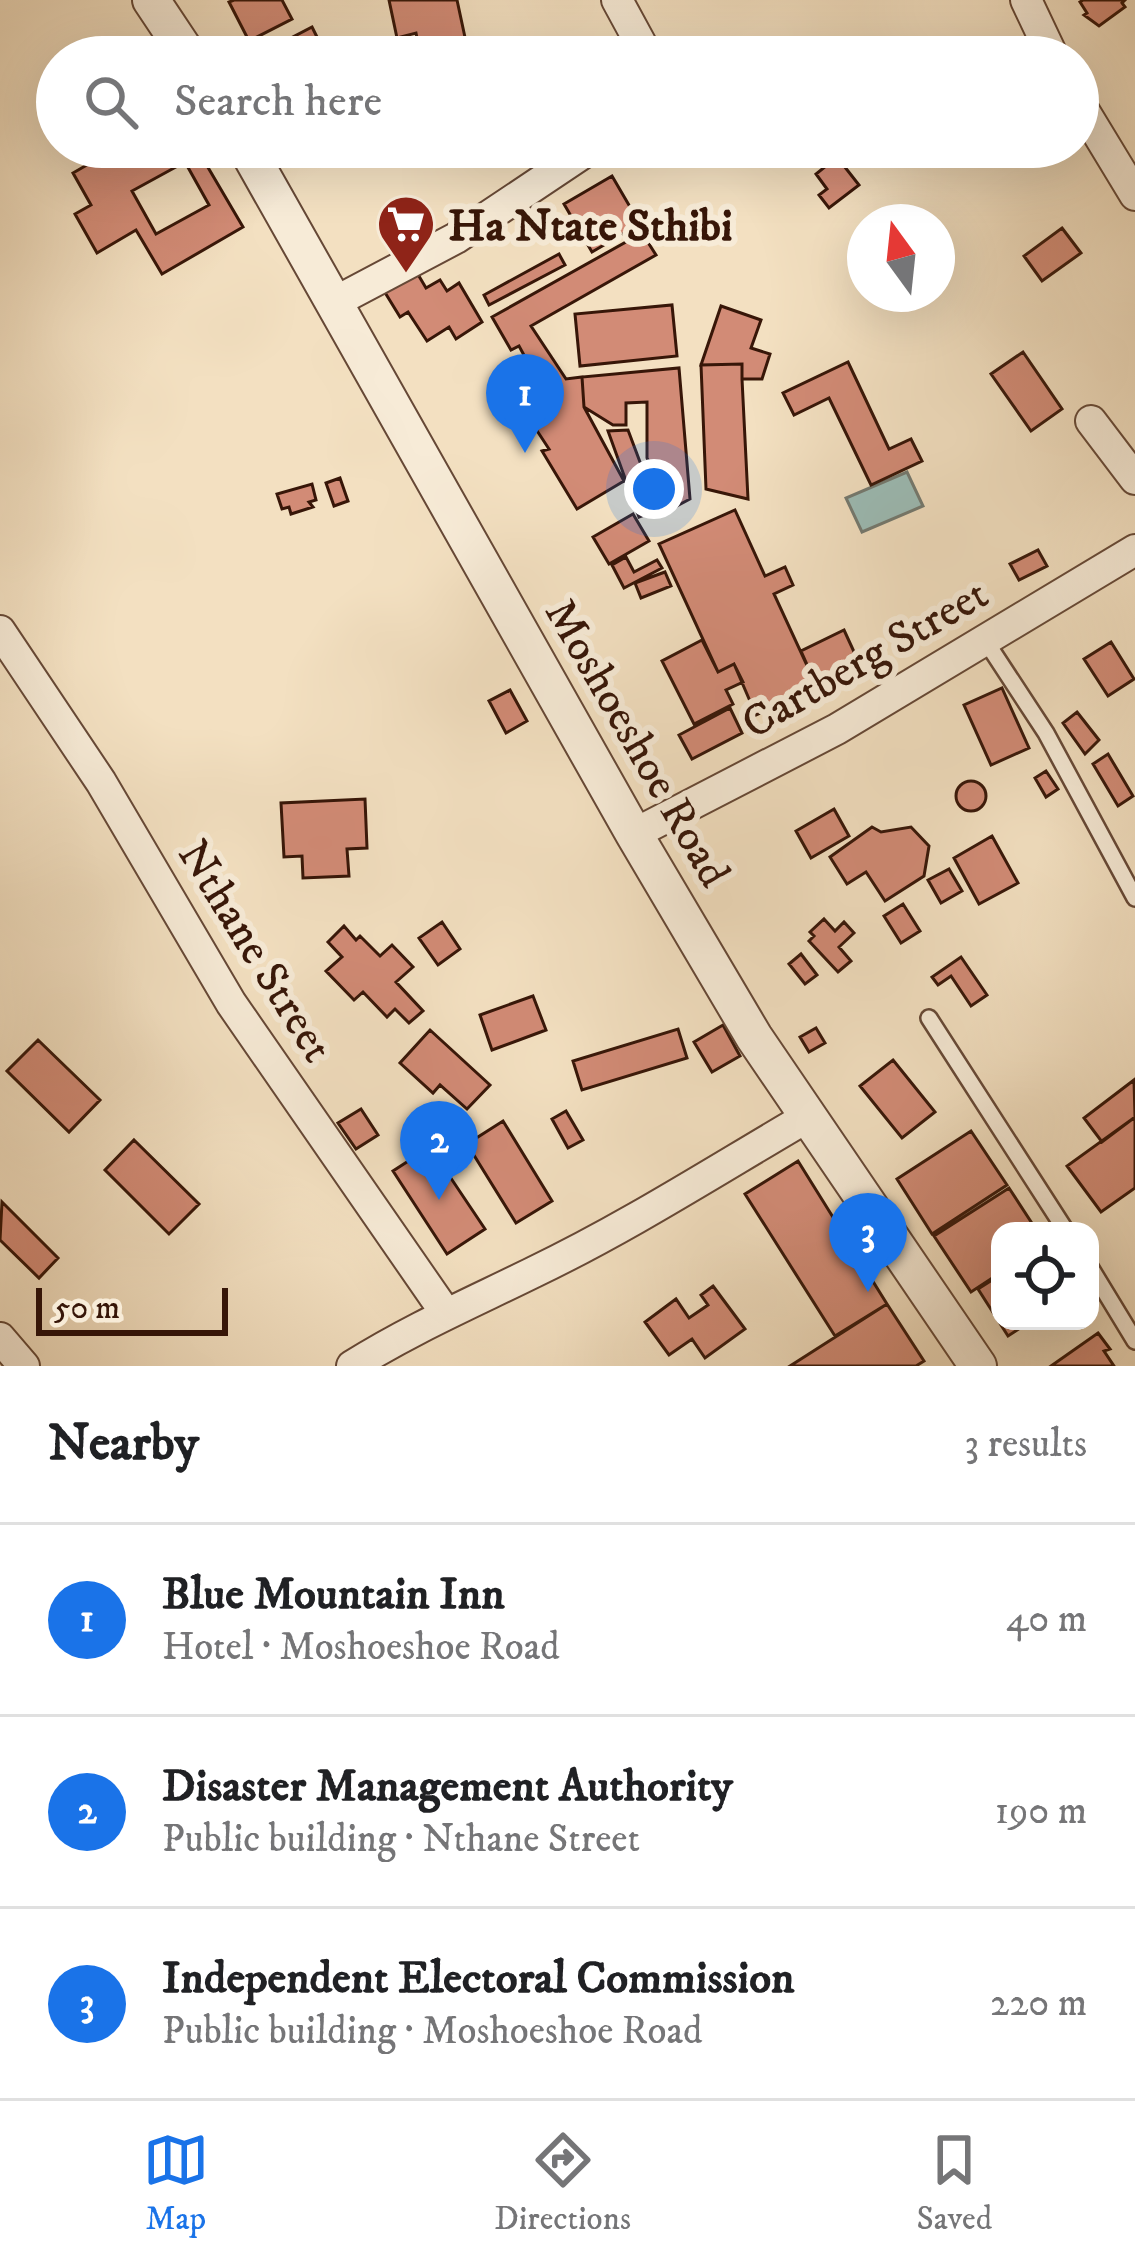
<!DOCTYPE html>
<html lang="en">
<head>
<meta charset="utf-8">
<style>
	:root { --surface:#fff; --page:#f2f2f2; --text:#202124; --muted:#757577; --line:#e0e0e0; --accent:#1a73e8 }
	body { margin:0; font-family:"IM FELL DW Pica",serif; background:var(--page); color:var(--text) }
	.controls { position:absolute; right:36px; bottom:36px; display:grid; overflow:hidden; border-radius:24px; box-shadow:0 12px 48px #0002 }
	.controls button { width:108px; height:108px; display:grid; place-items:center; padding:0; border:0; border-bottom:3px solid var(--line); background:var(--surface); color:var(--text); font:60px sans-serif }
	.compass { position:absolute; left:847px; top:204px; width:108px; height:108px; border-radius:50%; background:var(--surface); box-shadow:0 12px 48px #0002; rotate:345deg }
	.scale { position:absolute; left:36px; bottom:30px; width:192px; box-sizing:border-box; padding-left:12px; border:6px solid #371608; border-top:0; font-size:33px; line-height:42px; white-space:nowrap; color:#371608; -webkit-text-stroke:9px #f7ebd7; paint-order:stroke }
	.you { position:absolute; left:654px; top:489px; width:42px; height:42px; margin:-30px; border:9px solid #fff; border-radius:50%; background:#1a73e8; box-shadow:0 0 0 18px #1a73e833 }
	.badge { display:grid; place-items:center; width:78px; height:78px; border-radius:50%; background:var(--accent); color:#fff; font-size:39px; font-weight:700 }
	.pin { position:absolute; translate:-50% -99px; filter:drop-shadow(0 3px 6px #0008) }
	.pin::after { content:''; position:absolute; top:63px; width:42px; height:36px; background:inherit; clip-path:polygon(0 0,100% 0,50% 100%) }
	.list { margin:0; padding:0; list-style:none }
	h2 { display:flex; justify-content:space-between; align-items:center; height:156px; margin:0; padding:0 48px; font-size:51px }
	h2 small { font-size:39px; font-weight:400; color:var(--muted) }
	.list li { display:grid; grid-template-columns:78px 1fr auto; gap:36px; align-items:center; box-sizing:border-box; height:192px; padding:0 48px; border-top:3px solid var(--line) }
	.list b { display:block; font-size:45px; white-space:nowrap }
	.list p { margin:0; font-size:39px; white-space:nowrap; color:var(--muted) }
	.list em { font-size:39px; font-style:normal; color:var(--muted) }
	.icon { flex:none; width:66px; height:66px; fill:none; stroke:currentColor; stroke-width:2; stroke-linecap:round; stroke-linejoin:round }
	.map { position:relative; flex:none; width:1135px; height:1366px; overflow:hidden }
	.search { position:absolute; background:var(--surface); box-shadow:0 12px 48px #0002; left:36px; right:36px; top:36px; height:132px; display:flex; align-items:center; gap:30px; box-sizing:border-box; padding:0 42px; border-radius:66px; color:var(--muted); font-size:45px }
	.sheet { height:732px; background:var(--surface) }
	nav { display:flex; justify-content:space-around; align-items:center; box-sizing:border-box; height:168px; border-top:3px solid var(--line); background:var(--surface); font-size:33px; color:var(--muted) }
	nav a { display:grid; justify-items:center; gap:6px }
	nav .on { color:var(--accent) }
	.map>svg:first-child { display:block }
	.water { fill:#9cbdb7; stroke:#747a71; stroke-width:3 }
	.building { fill:#d28b76; stroke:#371608; stroke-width:3; fill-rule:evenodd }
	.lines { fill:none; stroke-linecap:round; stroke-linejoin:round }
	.service-casing { stroke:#664836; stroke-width:20 }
	.minor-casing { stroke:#664836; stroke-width:34 }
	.tertiary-casing { stroke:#664836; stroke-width:40 }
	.service { stroke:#f7ebd7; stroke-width:15 }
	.minor { stroke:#f7ebd7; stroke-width:30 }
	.tertiary { stroke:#f7ebd7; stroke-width:36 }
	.labels { text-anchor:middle; stroke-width:12; stroke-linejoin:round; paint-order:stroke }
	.poi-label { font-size:45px; font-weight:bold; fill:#371608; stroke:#f7ebd7; text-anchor:start }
	.street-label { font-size:45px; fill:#371608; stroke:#f7ebd7 }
</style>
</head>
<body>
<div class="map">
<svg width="1135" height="1366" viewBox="0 0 1135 1366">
	<rect width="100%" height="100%" fill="#f3e0c1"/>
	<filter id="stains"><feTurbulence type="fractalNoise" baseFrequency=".00167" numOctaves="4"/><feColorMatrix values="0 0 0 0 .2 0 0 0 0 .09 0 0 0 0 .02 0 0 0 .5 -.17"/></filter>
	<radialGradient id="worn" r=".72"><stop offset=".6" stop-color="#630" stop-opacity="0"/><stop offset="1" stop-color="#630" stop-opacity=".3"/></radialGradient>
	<path class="water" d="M907,472L923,506L862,532L846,498Z"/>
	<path class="building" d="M234,0H282L292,19L249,41L229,2Z
		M389,0H457L466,42L420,52L416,33L397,38Z
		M1083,0H1125L1122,3L1125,7L1099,26L1084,15L1087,13L1080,2Z
		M312,27L327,57H303L293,37Z
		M118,147H196L243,227L162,274L136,230L97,253L75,214L91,205L73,173ZM185,162L209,205L156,234L132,191Z
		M837,157L859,185L829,208L819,195L827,189L816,174Z
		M612,176L640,224L592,252L564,204Z
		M1062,228L1081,253L1042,281L1024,256Z
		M642,233L656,255L531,326L566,379L582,377L584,407L624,481L577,509L542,451L549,449L515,397L537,379L519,346L511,350L492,317Z
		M559,254L565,265L489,305L484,295Z
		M413,266L426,288L440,280L447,291L459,283L482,322L456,339L449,327L427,341L408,312L400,317L381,286Z
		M672,305L677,356L580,366L575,314Z
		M721,306L761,320L751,348L770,354L762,379H742V364L701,365Z
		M1023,352L1062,409L1031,431L991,374Z
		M848,362L889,449L911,439L922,461L871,485L829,398L794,415L783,393Z
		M742,364V379L748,499L706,489L701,365Z
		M679,368L690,499L673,508L647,458V402L626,403V425H613L584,407L582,377Z
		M628,430L658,510L639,517L608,431Z
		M340,478L348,501L334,506L326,483Z
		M312,484L316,500L309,502L313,507L291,514L289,507L282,509L277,494Z
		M735,510L765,576L785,567L793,585L774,594L817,687L756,715L734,664L718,672L659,544Z
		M633,514L649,541L609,564L593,537Z
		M1038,550L1047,566L1019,580L1010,564Z
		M626,557L634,572L657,560L662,568L624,588L612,565Z
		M665,572L671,586L641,598L635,583Z
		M844,630L861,667L817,687L801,651Z
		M702,640L718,672L734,664L743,682L726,690L733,704L694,724L662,661Z
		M1111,642L1134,679L1108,696L1084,659Z
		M1002,688L1029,748L991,765L964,705Z
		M510,690L527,721L506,733L489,701Z
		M730,708L742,733L692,759L679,735Z
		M1077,712L1099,740L1085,754L1063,723Z
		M1108,754L1133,796L1118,806L1093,764Z
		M1046,771L1058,789L1046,797L1035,778Z
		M956 796a15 15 0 1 1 30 0a15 15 0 1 1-30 0Z
		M365,799L367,848L347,849L349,876L303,878L302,856L284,857L281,803Z
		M834,809L849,836L811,858L796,831Z
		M872,827L881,832L911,827L929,846L924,876L885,901L866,872L847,884L830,857Z
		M992,836L1018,883L979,904L954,858Z
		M949,869L962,891L941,903L928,880Z
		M903,904L920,931L901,943L884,916Z
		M824,919L835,931L844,922L854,933L839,947L851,961L838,972L809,941L814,936L810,932Z
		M442,922L460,949L438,965L419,938Z
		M344,926L356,940L360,936L380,956L392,945L413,967L396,982L423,1011L409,1023L395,1009L387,1017L363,992L354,1000L326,971L342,957L328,942Z
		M801,954L817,975L805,984L789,964Z
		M961,957L987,995L971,1006L951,976L938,985L932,977Z
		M533,996L546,1030L492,1050L480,1015Z
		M723,1025L740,1056L712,1072L694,1042Z
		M816,1028L825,1043L809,1052L800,1037Z
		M678,1029L687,1058L582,1090L573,1061Z
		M430,1030L490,1085L467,1109L440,1085L433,1093L400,1063Z
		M38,1040L100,1100L69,1132L7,1071Z
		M893,1060L935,1112L902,1138L860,1086Z
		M1134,1080L1135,1117L1102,1142L1084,1118Z
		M361,1109L378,1135L356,1149L338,1123Z
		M566,1111L583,1140L568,1148L552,1119Z
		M1135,1117V1188L1101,1212L1067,1166Z
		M503,1121L552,1201L516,1223L467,1144Z
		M971,1131L1007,1185L932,1234L897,1179Z
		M134,1140L199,1204L169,1234L105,1170Z
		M430,1147L485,1229L447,1254L393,1171Z
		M798,1161L887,1304L835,1336L745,1194Z
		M1009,1188L1037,1231H1000V1273L971,1292L934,1236Z
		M2,1202L58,1258L39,1278L0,1240Z
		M1000,1275V1321H1031L1008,1336L978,1289Z
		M713,1286L745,1329L705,1358L692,1339L669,1355L645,1322L676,1299L689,1318L708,1305L701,1295Z
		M887,1304L924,1361L916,1366H790Z
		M1098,1333L1110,1349L1104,1351L1114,1366H1051Z"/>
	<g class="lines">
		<defs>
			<path id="service" d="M985,640L1046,733L1135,898
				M929,1018L1066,1231
				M1090,1267L1135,1341"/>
			<path id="minor" d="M617,0L648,57
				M1026,0L1053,57
				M1078,101L1135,195
				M335,302L456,238L592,147
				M1091,421L1135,479
				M0,631L101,782L231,1003L445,1312
				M634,834L837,729L1135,550
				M0,1338L24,1366
				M352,1366C411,1329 471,1303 534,1272C628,1227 718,1169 809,1116"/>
			<path id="tertiary" d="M151,0L189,57
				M246,147L634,834L754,1037L978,1366"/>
		</defs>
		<use href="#service" class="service-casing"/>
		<use href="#minor" class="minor-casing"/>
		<use href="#tertiary" class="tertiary-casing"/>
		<use href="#service" class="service"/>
		<use href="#minor" class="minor"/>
		<use href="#tertiary" class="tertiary"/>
	</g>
	<defs>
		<symbol id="supermarket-pin" viewBox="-11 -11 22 30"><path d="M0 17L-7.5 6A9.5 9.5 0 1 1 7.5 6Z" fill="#8f2418" stroke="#f7ebd7"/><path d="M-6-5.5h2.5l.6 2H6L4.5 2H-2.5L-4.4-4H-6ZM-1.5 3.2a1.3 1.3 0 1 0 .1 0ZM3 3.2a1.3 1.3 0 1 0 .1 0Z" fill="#fff"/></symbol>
	</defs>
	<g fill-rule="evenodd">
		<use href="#supermarket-pin" x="373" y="191" width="66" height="90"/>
	</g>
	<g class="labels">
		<g class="poi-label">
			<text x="448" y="240">Ha Ntate Sthibi</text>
		</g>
		<g class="street-label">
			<text transform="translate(864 657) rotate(-30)" y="16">Cartberg Street</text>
			<text transform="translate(639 742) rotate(60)" y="16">Moshoeshoe Road</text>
			<text transform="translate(257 950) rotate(58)" y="16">Nthane Street</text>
		</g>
	</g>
	<rect width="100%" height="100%" filter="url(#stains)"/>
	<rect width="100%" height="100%" fill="url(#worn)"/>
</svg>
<div class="controls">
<button><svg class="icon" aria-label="locate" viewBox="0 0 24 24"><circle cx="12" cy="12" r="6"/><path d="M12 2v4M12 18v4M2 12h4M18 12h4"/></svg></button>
</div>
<svg class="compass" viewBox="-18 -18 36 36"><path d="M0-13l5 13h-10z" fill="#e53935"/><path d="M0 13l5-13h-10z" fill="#757577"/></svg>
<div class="scale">50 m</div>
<div class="you"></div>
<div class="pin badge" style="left:525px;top:453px">1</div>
<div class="pin badge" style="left:439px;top:1200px">2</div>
<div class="pin badge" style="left:868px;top:1292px">3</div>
<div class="search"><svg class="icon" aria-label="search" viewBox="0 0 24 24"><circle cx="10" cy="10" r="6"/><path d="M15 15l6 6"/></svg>Search here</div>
</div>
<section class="sheet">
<h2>Nearby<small>3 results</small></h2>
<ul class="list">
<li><span class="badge">1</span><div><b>Blue Mountain Inn</b><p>Hotel · Moshoeshoe Road</p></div><em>40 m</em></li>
<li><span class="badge">2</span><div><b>Disaster Management Authority</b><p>Public building · Nthane Street</p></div><em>190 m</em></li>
<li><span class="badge">3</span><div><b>Independent Electoral Commission</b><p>Public building · Moshoeshoe Road</p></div><em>220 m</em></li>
</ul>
</section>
<nav>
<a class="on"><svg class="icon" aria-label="map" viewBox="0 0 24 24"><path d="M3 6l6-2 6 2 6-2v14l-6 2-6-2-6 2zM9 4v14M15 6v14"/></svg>Map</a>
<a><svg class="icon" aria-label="directions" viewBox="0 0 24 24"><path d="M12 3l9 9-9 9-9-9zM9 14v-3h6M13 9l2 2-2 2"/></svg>Directions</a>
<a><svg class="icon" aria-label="saved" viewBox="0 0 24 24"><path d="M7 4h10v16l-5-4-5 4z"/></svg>Saved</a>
</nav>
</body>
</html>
